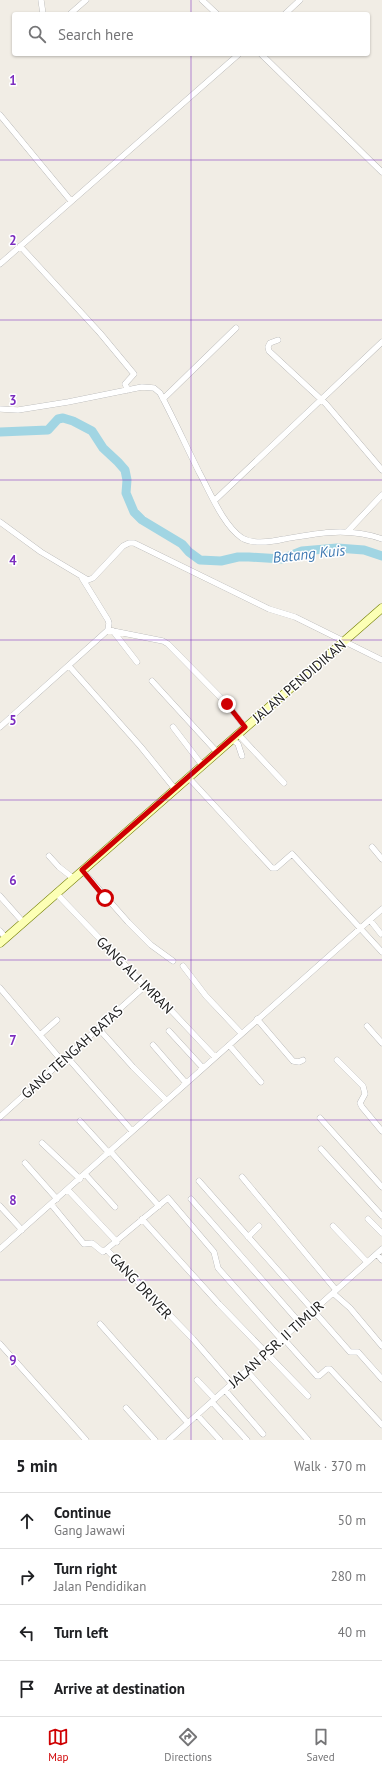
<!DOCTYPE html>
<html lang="en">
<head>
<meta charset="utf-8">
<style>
	:root { --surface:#fff; --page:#f6f6f6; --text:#202124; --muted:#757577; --line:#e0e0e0; --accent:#cf0002 }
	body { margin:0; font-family:"PT Sans",sans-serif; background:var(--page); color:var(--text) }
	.stop { position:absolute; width:12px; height:12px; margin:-9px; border:3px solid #cf0002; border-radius:50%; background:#fff }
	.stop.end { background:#cf0002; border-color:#fff; box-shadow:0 1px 4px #0008 }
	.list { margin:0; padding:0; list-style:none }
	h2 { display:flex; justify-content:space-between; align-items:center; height:52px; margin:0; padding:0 16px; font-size:17px }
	h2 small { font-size:13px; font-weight:400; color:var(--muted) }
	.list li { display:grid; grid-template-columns:26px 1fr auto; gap:12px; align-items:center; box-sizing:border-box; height:56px; padding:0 16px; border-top:1px solid var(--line) }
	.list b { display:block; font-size:15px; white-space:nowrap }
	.list p { margin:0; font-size:13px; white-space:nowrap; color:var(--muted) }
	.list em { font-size:13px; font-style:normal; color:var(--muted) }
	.icon { flex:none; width:22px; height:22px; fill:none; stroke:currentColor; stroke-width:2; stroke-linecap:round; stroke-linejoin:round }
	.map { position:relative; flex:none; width:382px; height:1440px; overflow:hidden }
	.search { position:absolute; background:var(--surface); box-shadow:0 1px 3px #0004; left:12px; right:12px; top:12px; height:44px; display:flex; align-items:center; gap:10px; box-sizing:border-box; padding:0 14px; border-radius:4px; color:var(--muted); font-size:15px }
	.sheet { height:276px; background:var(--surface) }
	nav { display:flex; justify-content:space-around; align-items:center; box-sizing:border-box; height:56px; border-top:1px solid var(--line); background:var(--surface); font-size:11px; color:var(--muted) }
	nav a { display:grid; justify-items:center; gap:2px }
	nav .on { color:var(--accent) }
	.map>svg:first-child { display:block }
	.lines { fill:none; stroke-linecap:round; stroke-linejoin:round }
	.river { stroke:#a1d5e3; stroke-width:9 }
	.street-casing { stroke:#a7a7a7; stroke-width:6 }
	.secondary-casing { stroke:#717d00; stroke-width:9 }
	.street { stroke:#fff; stroke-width:5.5 }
	.secondary { stroke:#fcffb5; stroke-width:8 }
	.route { stroke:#cf0002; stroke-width:5 }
	.grid { fill:none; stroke:#7b2cbf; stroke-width:1; stroke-opacity:0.55 }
	.labels { text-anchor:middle; stroke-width:3; stroke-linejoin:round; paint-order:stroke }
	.street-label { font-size:14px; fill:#202020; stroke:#fff }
	.water-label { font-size:15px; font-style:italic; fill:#407ab2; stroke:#fff }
	.grid-label { font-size:13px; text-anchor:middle; font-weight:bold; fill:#7b2cbf; stroke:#fff; stroke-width:3; stroke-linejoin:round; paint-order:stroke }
</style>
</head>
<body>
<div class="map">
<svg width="382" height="1440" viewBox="0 0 382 1440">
	<rect width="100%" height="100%" fill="#f1ede5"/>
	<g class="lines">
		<path class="river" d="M0,432L48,430L58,419L63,418L73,421L92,431L103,448L118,462L125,470L127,480L126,493L134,512L142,520L182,544L189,552L200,560L221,561L238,557H249L282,559L302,551L337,548L364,550L382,556"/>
		<defs>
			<path id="street" d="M41,0L43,14
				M202,0L217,14
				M70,14L86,0
				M285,14L300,0
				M261,54L382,172
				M0,115L71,201
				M20,246L100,333L134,374L125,384L128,390
				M0,264L239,54
				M278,340L270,343L268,347L269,351L326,404L382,470
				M163,399L236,328
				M0,409L18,410L68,402L142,387L154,388L160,393C174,419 186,446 199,472C210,492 223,525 242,538C254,545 271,542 284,539C318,533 348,527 382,539
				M214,501L382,342
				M0,522L41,552L88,580L93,578L123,546L129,543H134L269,609L295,617L382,660
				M348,531L382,495
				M108,630L163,641L168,644L227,704L245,727
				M113,631L137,662
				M69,666L141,747L175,789
				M152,681L217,752
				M0,727L108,630L109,623L108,620L82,578
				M173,727L202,765
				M238,734L284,783
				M232,739L238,744L242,756
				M188,777L272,868H276L292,854L382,952
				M372,847L382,859
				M49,856L59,867L73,878
				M82,870L128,922L151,945L173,961
				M56,893L145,986L152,990L215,1057
				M0,896L23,922
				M370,920L381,934
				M0,931L6,938
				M183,966L206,996L241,1033
				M0,988L62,1061
				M257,1019L293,1061L299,1062L303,1060
				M367,1026L382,1043
				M98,1028L133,1067L166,1100
				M169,1031L203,1068
				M40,1035L57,1020
				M153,1045L186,1083
				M229,1045L261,1082
				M67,1057L132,1131
				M337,1060L363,1086L365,1094L360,1103L362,1107L382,1131
				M0,1117L145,986
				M320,1118L382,1187
				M80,1121L109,1153
				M42,1143L80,1179
				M321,1149L382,1216
				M110,1151L159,1206
				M25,1163L57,1199
				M85,1174L115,1207
				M242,1177L336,1290
				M199,1181L350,1352H358L382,1379
				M68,1190L117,1242
				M191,1199L300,1323
				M51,1204L84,1244L92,1243L103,1252L168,1198L214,1252L218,1268L281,1339
				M0,1206L22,1230
				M142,1219L219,1304L308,1396
				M368,1219L382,1233
				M333,1226L367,1262
				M248,1237L259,1226
				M0,1249L382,909
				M107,1250L193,1339L232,1384
				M377,1254L382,1260
				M333,1293L350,1308L382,1346
				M100,1324L188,1423
				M283,1338L317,1376H319L327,1369H330L382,1425
				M0,1344L86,1440
				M247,1371L308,1440
				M197,1380L215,1399
				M225,1390L263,1434
				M212,1402L247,1440
				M126,1408L155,1440
				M197,1415L220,1440
				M169,1440L382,1249"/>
			<path id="secondary" d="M0,943L382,608"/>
		</defs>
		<use href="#street" class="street-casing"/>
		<use href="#secondary" class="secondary-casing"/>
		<use href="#street" class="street"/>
		<use href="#secondary" class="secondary"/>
	</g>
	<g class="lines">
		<path class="route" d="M105,898L82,870L245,727L227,704"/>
	</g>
	<path class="grid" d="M191,0V14M191,54V1440M0,160H382M0,320H382M0,480H382M0,640H382M0,800H382M0,960H382M0,1120H382M0,1280H382"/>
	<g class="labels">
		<g class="street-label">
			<text transform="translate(299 681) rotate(-41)" y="5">JALAN PENDIDIKAN</text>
			<text transform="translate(135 975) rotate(45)" y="5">GANG ALI IMRAN</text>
			<text transform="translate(72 1052) rotate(-42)" y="5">GANG TENGAH BATAS</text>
			<text transform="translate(141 1286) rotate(47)" y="5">GANG DRIVER</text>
			<text transform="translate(276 1344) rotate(-42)" y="5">JALAN PSR. II TIMUR</text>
		</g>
		<g class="water-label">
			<text transform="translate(309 554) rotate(-6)" y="5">Batang Kuis</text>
		</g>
	</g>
	<g class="grid-label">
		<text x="13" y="85">1</text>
		<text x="13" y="245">2</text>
		<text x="13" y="405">3</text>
		<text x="13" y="565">4</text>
		<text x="13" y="725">5</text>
		<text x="13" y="885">6</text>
		<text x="13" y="1045">7</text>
		<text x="13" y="1205">8</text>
		<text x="13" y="1365">9</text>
	</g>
</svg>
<div class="stop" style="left:105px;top:898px"></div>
<div class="stop end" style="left:227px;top:704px"></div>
<div class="search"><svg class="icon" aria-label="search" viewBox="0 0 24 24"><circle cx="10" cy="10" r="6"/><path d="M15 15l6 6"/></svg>Search here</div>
</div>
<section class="sheet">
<h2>5 min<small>Walk · 370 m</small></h2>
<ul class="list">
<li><svg class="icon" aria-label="ahead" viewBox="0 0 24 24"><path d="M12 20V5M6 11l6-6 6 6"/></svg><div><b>Continue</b><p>Gang Jawawi</p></div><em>50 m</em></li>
<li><svg class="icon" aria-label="right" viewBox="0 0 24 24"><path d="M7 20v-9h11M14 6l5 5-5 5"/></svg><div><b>Turn right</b><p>Jalan Pendidikan</p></div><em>280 m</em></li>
<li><svg class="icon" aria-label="left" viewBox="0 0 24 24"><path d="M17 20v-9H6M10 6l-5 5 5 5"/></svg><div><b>Turn left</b></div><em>40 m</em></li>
<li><svg class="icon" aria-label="arrive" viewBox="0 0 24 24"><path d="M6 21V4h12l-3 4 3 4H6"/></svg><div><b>Arrive at destination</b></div></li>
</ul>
</section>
<nav>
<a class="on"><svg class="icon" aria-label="map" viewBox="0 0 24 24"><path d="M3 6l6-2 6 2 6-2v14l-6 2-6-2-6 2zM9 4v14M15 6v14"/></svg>Map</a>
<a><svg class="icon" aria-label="directions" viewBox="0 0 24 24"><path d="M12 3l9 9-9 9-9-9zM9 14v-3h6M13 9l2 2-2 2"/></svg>Directions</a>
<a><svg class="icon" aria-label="saved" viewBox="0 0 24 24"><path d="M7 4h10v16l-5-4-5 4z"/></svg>Saved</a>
</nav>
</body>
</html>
